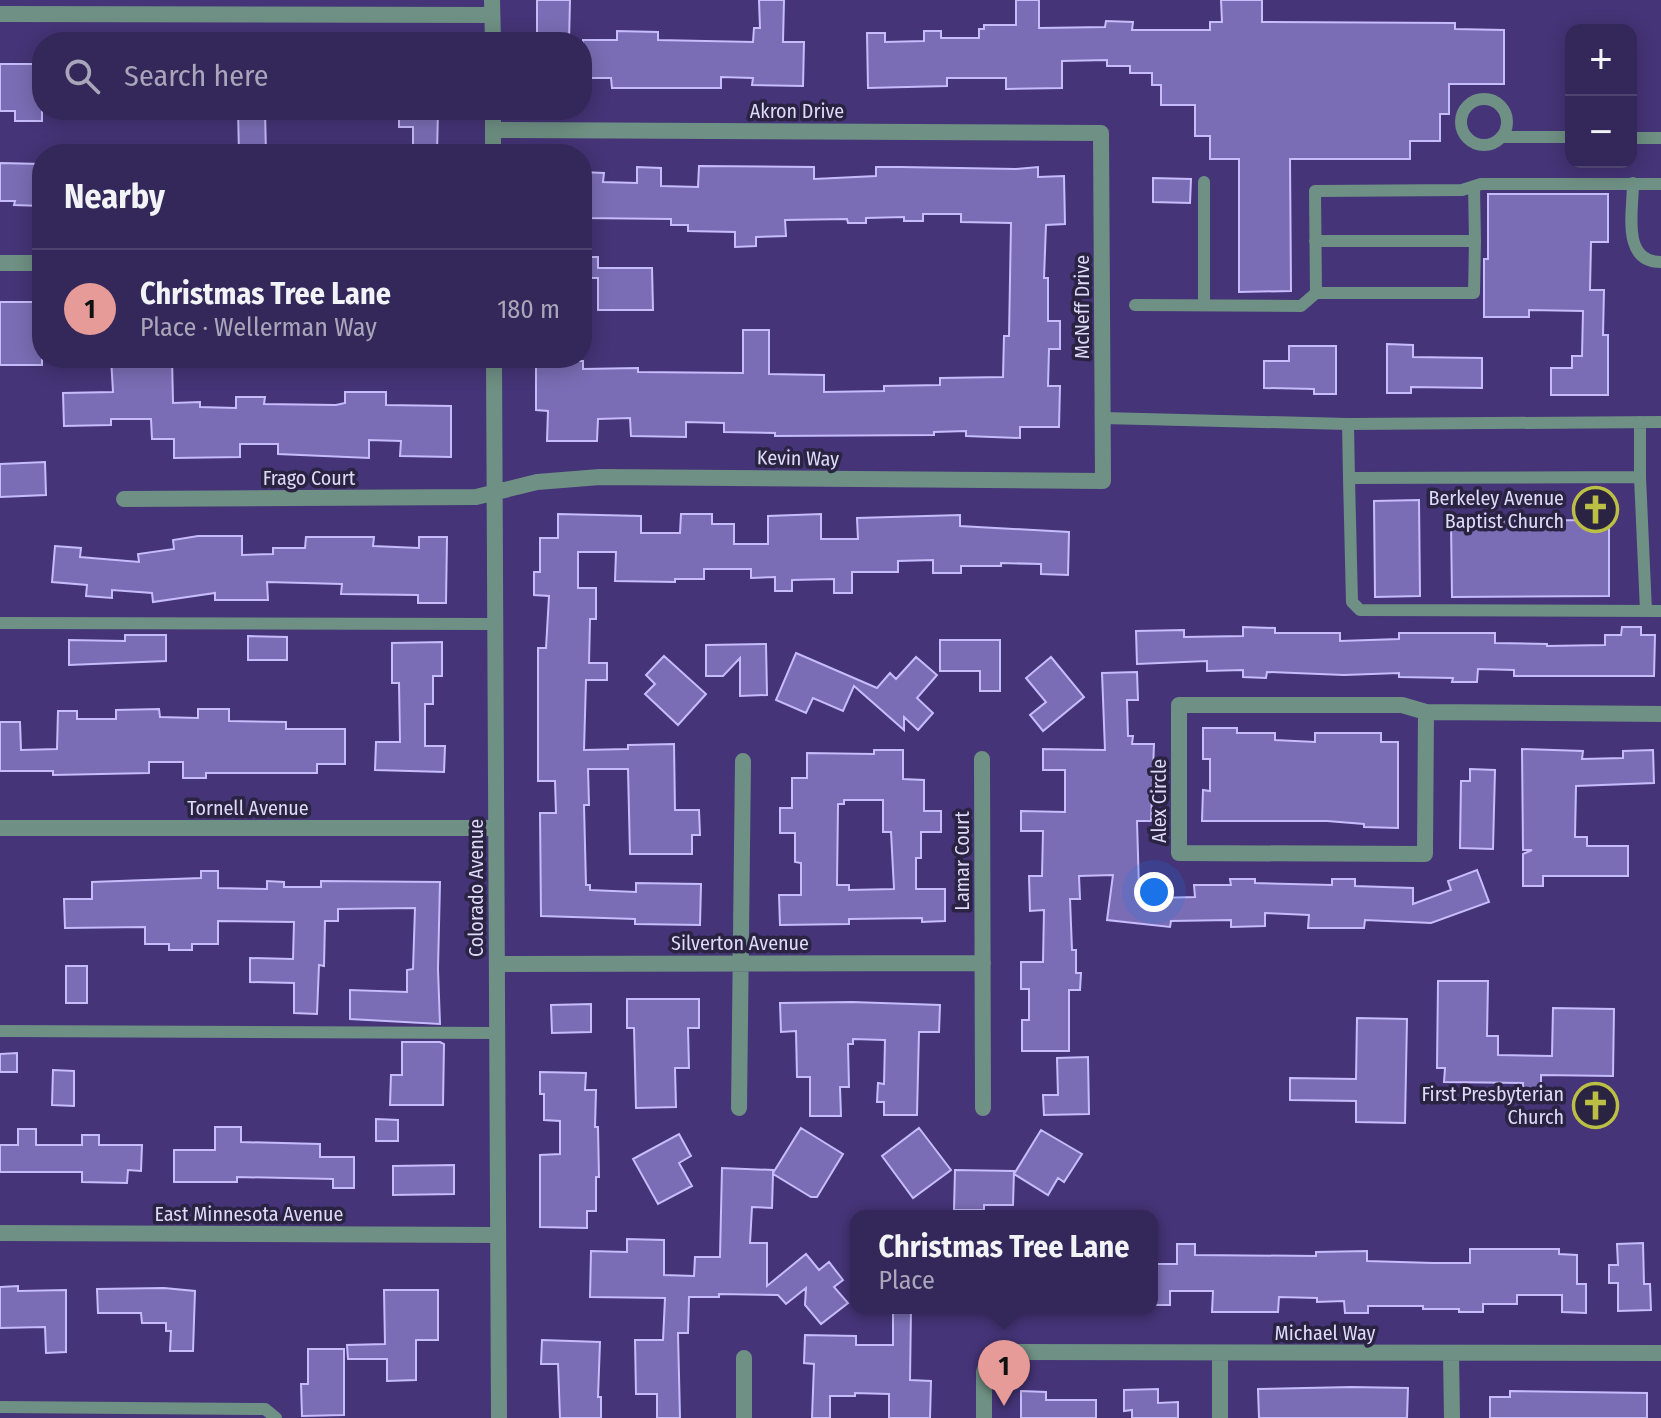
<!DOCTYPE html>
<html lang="en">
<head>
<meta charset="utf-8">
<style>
	:root { --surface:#342759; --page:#3f3362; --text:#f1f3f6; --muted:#a9a5ba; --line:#4e446f; --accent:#e69b98 }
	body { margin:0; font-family:"Fira Sans Condensed",sans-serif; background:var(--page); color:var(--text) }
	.controls { position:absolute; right:24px; top:24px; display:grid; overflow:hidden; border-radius:16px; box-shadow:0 4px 20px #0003 }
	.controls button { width:72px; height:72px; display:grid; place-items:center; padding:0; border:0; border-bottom:2px solid var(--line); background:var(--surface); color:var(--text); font:40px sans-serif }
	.you { position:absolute; left:1154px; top:892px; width:28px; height:28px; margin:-20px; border:6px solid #fff; border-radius:50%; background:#1a73e8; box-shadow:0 0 0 12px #1a73e833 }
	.badge { display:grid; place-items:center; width:52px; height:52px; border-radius:50%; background:var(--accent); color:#111; font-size:26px; font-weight:700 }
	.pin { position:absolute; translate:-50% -66px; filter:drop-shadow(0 2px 4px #0008) }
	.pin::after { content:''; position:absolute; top:42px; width:28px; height:24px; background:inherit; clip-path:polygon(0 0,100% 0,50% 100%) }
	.popup { position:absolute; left:850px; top:1210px; width:308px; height:104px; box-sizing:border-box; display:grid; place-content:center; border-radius:16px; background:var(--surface); filter:drop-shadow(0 2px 6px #0005); font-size:26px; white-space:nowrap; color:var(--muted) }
	.popup b { font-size:30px; color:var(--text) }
	.popup::after { content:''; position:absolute; left:50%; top:100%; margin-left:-16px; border:16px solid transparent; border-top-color:var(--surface) }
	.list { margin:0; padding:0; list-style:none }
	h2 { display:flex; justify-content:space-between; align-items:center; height:104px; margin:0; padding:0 32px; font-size:34px }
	h2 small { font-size:26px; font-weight:400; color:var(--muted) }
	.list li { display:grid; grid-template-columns:52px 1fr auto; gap:24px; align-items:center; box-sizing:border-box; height:120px; padding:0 32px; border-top:2px solid var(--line) }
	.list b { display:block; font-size:30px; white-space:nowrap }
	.list p { margin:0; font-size:26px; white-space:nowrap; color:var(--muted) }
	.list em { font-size:26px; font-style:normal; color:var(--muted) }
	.icon { flex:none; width:44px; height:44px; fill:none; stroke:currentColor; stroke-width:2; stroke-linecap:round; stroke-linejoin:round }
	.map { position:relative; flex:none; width:1661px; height:1418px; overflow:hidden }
	.search { position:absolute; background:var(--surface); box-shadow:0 4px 20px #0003; left:32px; top:32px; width:560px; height:88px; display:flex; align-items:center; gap:20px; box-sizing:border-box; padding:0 28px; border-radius:32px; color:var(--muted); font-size:30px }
	.panel { position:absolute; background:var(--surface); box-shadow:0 4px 20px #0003; left:32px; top:144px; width:560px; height:224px; border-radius:32px }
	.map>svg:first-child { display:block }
	.building { fill:#7b6db5; stroke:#c6bcfb; stroke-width:2; fill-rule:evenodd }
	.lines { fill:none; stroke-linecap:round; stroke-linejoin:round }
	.service { stroke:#6f9084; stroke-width:12 }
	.minor { stroke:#6f9084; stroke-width:16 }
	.labels { text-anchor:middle; stroke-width:7; stroke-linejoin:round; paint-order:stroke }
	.street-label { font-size:20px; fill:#dedafa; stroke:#2a2342 }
	.poi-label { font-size:20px; fill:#dedafa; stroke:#2a2342; text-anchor:end }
</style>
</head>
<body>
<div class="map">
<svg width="1661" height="1418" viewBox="0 0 1661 1418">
	<rect width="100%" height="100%" fill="#453477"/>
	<path class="building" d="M537,0H570L569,42H537Z
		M759,0H784L783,42H804L803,86L752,85L753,78L721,77V88H612L611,78H583V40H617V31L658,32V40L753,42L754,28H760Z
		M1016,0H1039V28L1105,27L1106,21L1133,22L1132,30H1210V22H1222L1221,0H1262V22L1455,23V29L1504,30V84H1449V114H1440V141H1410V159H1290L1291,291L1239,292V159H1210V136H1195V105H1161V85H1152V73H1130V66H1107V60L1062,61V88L1006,89V78H947V86L868,88L867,33H885V42L924,41V31H941V38H979V29H984V25H1016Z
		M0,64H42V121H15V111H0Z
		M238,110H265L266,154H239Z
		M399,110H438L437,154H413V127H399Z
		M0,163L42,164V206L14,205L15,201H0Z
		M699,166L814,167V179L876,176V167H901L1016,169L1038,167V177L1064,176L1065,224L1046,225L1044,278H1048V321H1060V349H1049L1048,386H1060L1059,427H1020V438L966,436V431L934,432V435L775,436V433L724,432V423L686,422V437L631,436L630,418L598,419L597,441H547L548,411L536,410V358H578V361H583V369L638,368V372L743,373V330H769V374L824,375V392L884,391V386L940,385V378L1003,377L1004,336H1009L1011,223L961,222V214H923V221H904V217L866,218V223H848L847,219L785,220L786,236L756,237V246L735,247V232L688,231V225H671V219L582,218V172L604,173L603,182L637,183V167L661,168V186L698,187Z
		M1153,178L1191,179L1190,203L1153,202Z
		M1488,194H1608V242H1591L1590,290H1604L1603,335H1608V395H1551V368H1572V356H1582L1583,311L1529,310V317H1484V259H1488Z
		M582,257H598V268H652L653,310H598V278H582Z
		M0,302H42V365H0Z
		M1387,344L1413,345V357L1482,358V388L1411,387V393H1387Z
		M1289,346H1336V394H1314V389L1264,388V361H1289Z
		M111,358H172L173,403L200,402V407L236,408V397H265L264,404L336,405L345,403V392H386V405L451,406V457L400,456L401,441L369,440V458L278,454V444H240V457L174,458V439H152L151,419H111V425L64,426L63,393L113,392Z
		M45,462L46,495L0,497V464Z
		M1419,500L1420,596L1375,597L1374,501Z
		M558,514L641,516V533H680L681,514H712V524H734V544H768V516L821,514V539H858L857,518L960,515V526L1069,532L1068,575L1041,574V564L1001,563V566H961V573H933V560L898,561V572H852V593H834V579L792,580V591H775V577L751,578V569H704V579H675V582L615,581L616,552H578V588H596V619H590L589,663H607V680H586L584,750L628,749V745L674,744L675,810H699L700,835H692V854H630L628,769H588L589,805H584L586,885H590V890L636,892V883L701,884L700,925L635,924V919L541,916L540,813H556L555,781H538V648H546L549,596L534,595V572H540V538H558Z
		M1609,520V596L1452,597L1451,521Z
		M198,536H242V555L273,554V548H305L306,537H374L373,546L419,548V537H447L446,603H418V595L341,594L342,584L267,582L268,600H215V593L153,602L152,593L112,590V598L86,596L87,585L52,582L55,546L81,548L80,557L139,562L138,554L174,549L173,540Z
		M1243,627L1275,628V633H1340V641L1399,639V633H1495V643L1547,644V646L1605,645V635H1621L1622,627H1641V635H1655L1654,676H1514V670L1478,669L1477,682H1452L1453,678L1399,677V673L1344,675L1267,672L1266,678L1243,677V670L1207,671V661L1137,664L1136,631L1184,630V637L1243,636Z
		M125,635H166V661L69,665V640L125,641Z
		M248,636L287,637V660H248Z
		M940,640H1000V691H980V671H940Z
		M442,642V676H433V704H425V746H445L444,772L375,770L376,742H400L399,683H392V643Z
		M766,644L767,695L740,696V658L723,676H706V645Z
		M796,653L877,688L890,673L896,679L916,657L937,675L917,698L933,713L918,730L904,717V730L854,686L843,711L813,698L806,713L776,700Z
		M664,656L706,694L678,725L645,694L655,684L646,675Z
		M1051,657L1084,697L1043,731L1030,715L1046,702L1026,678Z
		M1137,672L1138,700H1127L1128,736H1133L1132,744H1154L1151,821H1137L1139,888L1156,890L1155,898L1195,897L1194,885H1231L1230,879H1255V883L1332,885V879H1355V886L1413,888V904L1451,890L1448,881L1477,870L1489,902L1431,923L1365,920L1364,928H1308L1309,915L1265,913V926L1231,927V920L1171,921L1170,927L1107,920L1113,875L1079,876L1080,899H1070L1072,950H1076V973H1081L1080,990H1069V1051H1022V1020H1029V989H1021V962H1043L1044,910L1030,911L1029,876H1042L1043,831H1021V811L1065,812V770H1043V749L1105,750L1102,673Z
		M159,709L160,717L198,718V709H229V721L286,722V729H345V764H317V773H206V778H183V762H149V773L53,775V771H0V722H20L21,750L57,749L58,711H77V719H116V710Z
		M1203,728H1237V733H1275V740L1315,742V733H1381V742H1398V828L1364,827V824L1327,821H1202L1203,790L1210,791V759H1203Z
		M1522,749L1583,751L1582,759L1623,758V751L1653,750L1654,783L1576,786L1575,837H1587V846H1628V876H1543V886H1523V854L1532,850H1523Z
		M874,750H903V779L924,780V811H941V832H921V858H916V889H945V921L922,922V918L849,919V924L780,925L779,895H801V863L795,862V833H780V808H792V778H807V753L874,754ZM844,800H883V832H891L894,889L849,890V885H837L838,804H844Z
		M1470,769L1495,770L1493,849L1460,848L1461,781H1470Z
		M201,871H218V888L267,889V881L284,882V887H321V881L440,882L438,969L440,1024L350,1019V990L407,992V970L413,969L415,908L338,909V921H325L324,966L319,965L317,1014L294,1013V983L250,982V958L293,959L294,922L218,921V944H192V950H169V944H145V927L65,928L64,899H92V882L201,878Z
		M66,966H87V1003H66Z
		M1438,981H1488L1487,1036H1498V1055L1552,1056L1553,1008L1614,1009L1613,1076L1541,1075V1099H1523V1083L1444,1082L1445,1068H1437Z
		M627,999H699V1028H688L689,1068H675L676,1107L636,1108L634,1028H627Z
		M852,1002L940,1005L939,1032H919L917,1115H884V1102H877L878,1083L884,1084L885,1040L853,1039V1044H848L849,1087H840L841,1116H810V1077H797L796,1031L781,1032L780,1003Z
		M591,1004V1032L552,1033L551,1005Z
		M1357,1018L1407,1019L1405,1123L1356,1122V1101L1290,1100V1078L1356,1079Z
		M402,1042H440L444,1044L443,1105H390L391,1075H402Z
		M17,1053V1072H0V1054Z
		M1088,1057L1089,1114L1044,1115L1043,1095H1058L1057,1058Z
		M53,1070L74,1071V1106L52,1105Z
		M540,1072L586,1073L585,1090H596L595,1127H598L599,1177H596V1211H587V1228L540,1227V1155L560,1154V1121L544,1120V1094H540Z
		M376,1119L398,1120V1141H376Z
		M215,1127H241V1142L320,1144V1157H354V1188H333V1179L237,1177V1182H174V1150H215Z
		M801,1128L843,1154L817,1197H811L773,1174L772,1208L752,1207L750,1243H767V1286L806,1254L819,1270L829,1262L843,1280L834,1287L848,1303L821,1324L805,1305L806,1288L786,1304L778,1295L719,1294V1297H689L688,1333H678L680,1418H657V1394H636L635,1340H663L665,1298L590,1297L591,1251L627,1252V1239L664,1240V1275L694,1276L695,1257H720L722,1168L773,1170V1173Z
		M919,1128L951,1170L913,1198L882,1156Z
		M18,1129H36V1145H82V1135H99V1145H142L141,1171L128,1170L127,1183L82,1182V1172H0V1145H18Z
		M1041,1130L1082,1154L1064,1182L1058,1178L1048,1195L1014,1174Z
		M679,1134L691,1156L679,1163L692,1186L658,1204L633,1159Z
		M454,1165V1194L393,1195V1166Z
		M955,1170L1014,1171L1013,1205H984V1210H954Z
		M1643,1243L1644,1284H1650L1651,1310L1618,1311V1283H1609V1265H1618L1617,1244Z
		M1177,1244H1195V1255L1316,1256V1252L1367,1251V1261L1433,1263H1470V1249H1559V1254L1577,1255V1284H1586V1313L1562,1312V1295H1517V1304H1483V1312H1459V1309H1423V1306H1368V1313H1345L1344,1301L1317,1302V1298L1279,1297L1278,1312H1212L1213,1291H1170V1305H1152V1264H1177Z
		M18,1286V1291L66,1290V1352L46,1353L45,1327L0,1328V1287Z
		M164,1288L195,1291L193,1351H170L171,1331H166V1323H142L141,1313H98L97,1289Z
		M384,1290H438V1340H416V1380L387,1381V1359H348L347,1345L385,1344Z
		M893,1308H911L910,1380L931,1381L930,1418H889V1394L855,1393V1396H830V1418H812L814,1364L804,1363L805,1335L856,1336V1345H893Z
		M542,1340L600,1342L598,1397H601V1418H560L558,1364H541Z
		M308,1349H344V1415L302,1416L301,1384H308Z
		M1352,1387L1408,1388L1407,1418H1259L1258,1389Z
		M1158,1389V1403L1178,1402V1418H1132V1410L1124,1411V1390Z
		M1021,1391L1046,1392V1400H1096V1418H1021Z
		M1510,1391L1647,1393V1418H1490V1397H1510Z"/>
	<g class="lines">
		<path class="service" d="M1461 122a23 23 0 1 1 46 0a23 23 0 1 1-46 0Z
			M1502,137H1571
			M1631,138H1661
			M1633,183C1633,211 1621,262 1661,262
			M1474,186L1475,241
			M1316,293L1315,191L1462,190L1481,184H1661
			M1135,305L1301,306L1316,293H1474L1475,241H1315
			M1204,305V182
			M1103,418L1348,424
			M1640,422V477L1349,478L1348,424L1661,422
			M1640,477L1646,611
			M1349,478L1352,602L1360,610L1661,611
			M0,623L495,624
			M0,1031L496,1033
			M0,1407L265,1409L276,1418"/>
		<path class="minor" d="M492,0L493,42
			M0,14L492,15
			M493,110V154
			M0,263H42
			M494,358L499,1418
			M124,499L476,497L537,482L600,477L1103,481L1101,133L493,130
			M1426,712L1425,854L1179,853V705H1402L1426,712L1661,714
			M982,759L983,1108
			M0,828H496
			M497,964L983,963
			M739,1108L743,761
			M0,1233L497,1235
			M1220,1353V1418
			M1451,1354L1452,1418
			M744,1358V1418
			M984,1418V1372L989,1357L1003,1352L1661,1353"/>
	</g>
	<defs>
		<symbol id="church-ring" viewBox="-11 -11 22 22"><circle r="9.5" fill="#2a2342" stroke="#bbc045" stroke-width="1.5"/><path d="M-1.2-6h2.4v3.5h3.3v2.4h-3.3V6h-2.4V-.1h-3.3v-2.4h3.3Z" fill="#bbc045"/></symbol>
	</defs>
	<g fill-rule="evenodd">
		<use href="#church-ring" x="1570" y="484" width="51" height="51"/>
		<use href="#church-ring" x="1570" y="1080" width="51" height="51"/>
	</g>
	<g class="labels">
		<g class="street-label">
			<text x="797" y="118">Akron Drive</text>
			<text transform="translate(1082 307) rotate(-90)" y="7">McNeff Drive</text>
			<text transform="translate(798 458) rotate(1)" y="7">Kevin Way</text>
			<text x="309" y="485">Frago Court</text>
			<text transform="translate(1159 801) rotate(-90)" y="7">Alex Circle</text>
			<text x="248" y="815">Tornell Avenue</text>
			<text transform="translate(962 861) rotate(-90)" y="7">Lamar Court</text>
			<text transform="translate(476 888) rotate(-90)" y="7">Colorado Avenue</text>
			<text x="740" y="950">Silverton Avenue</text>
			<text x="249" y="1221">East Minnesota Avenue</text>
			<text x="1325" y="1340">Michael Way</text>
		</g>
		<g class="poi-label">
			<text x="1564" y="505">Berkeley Avenue<tspan x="1564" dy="23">Baptist Church</tspan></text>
			<text x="1564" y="1101">First Presbyterian<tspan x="1564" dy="23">Church</tspan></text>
		</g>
	</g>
</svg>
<div class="controls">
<button>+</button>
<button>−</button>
</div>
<div class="you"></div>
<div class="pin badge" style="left:1004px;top:1406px">1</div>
<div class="popup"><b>Christmas Tree Lane</b>Place</div>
<div class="search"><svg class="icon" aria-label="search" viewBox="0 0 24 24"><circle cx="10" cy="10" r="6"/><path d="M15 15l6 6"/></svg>Search here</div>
<section class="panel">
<h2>Nearby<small></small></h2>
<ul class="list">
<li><span class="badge">1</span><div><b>Christmas Tree Lane</b><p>Place · Wellerman Way</p></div><em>180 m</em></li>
</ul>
</section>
</div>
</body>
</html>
